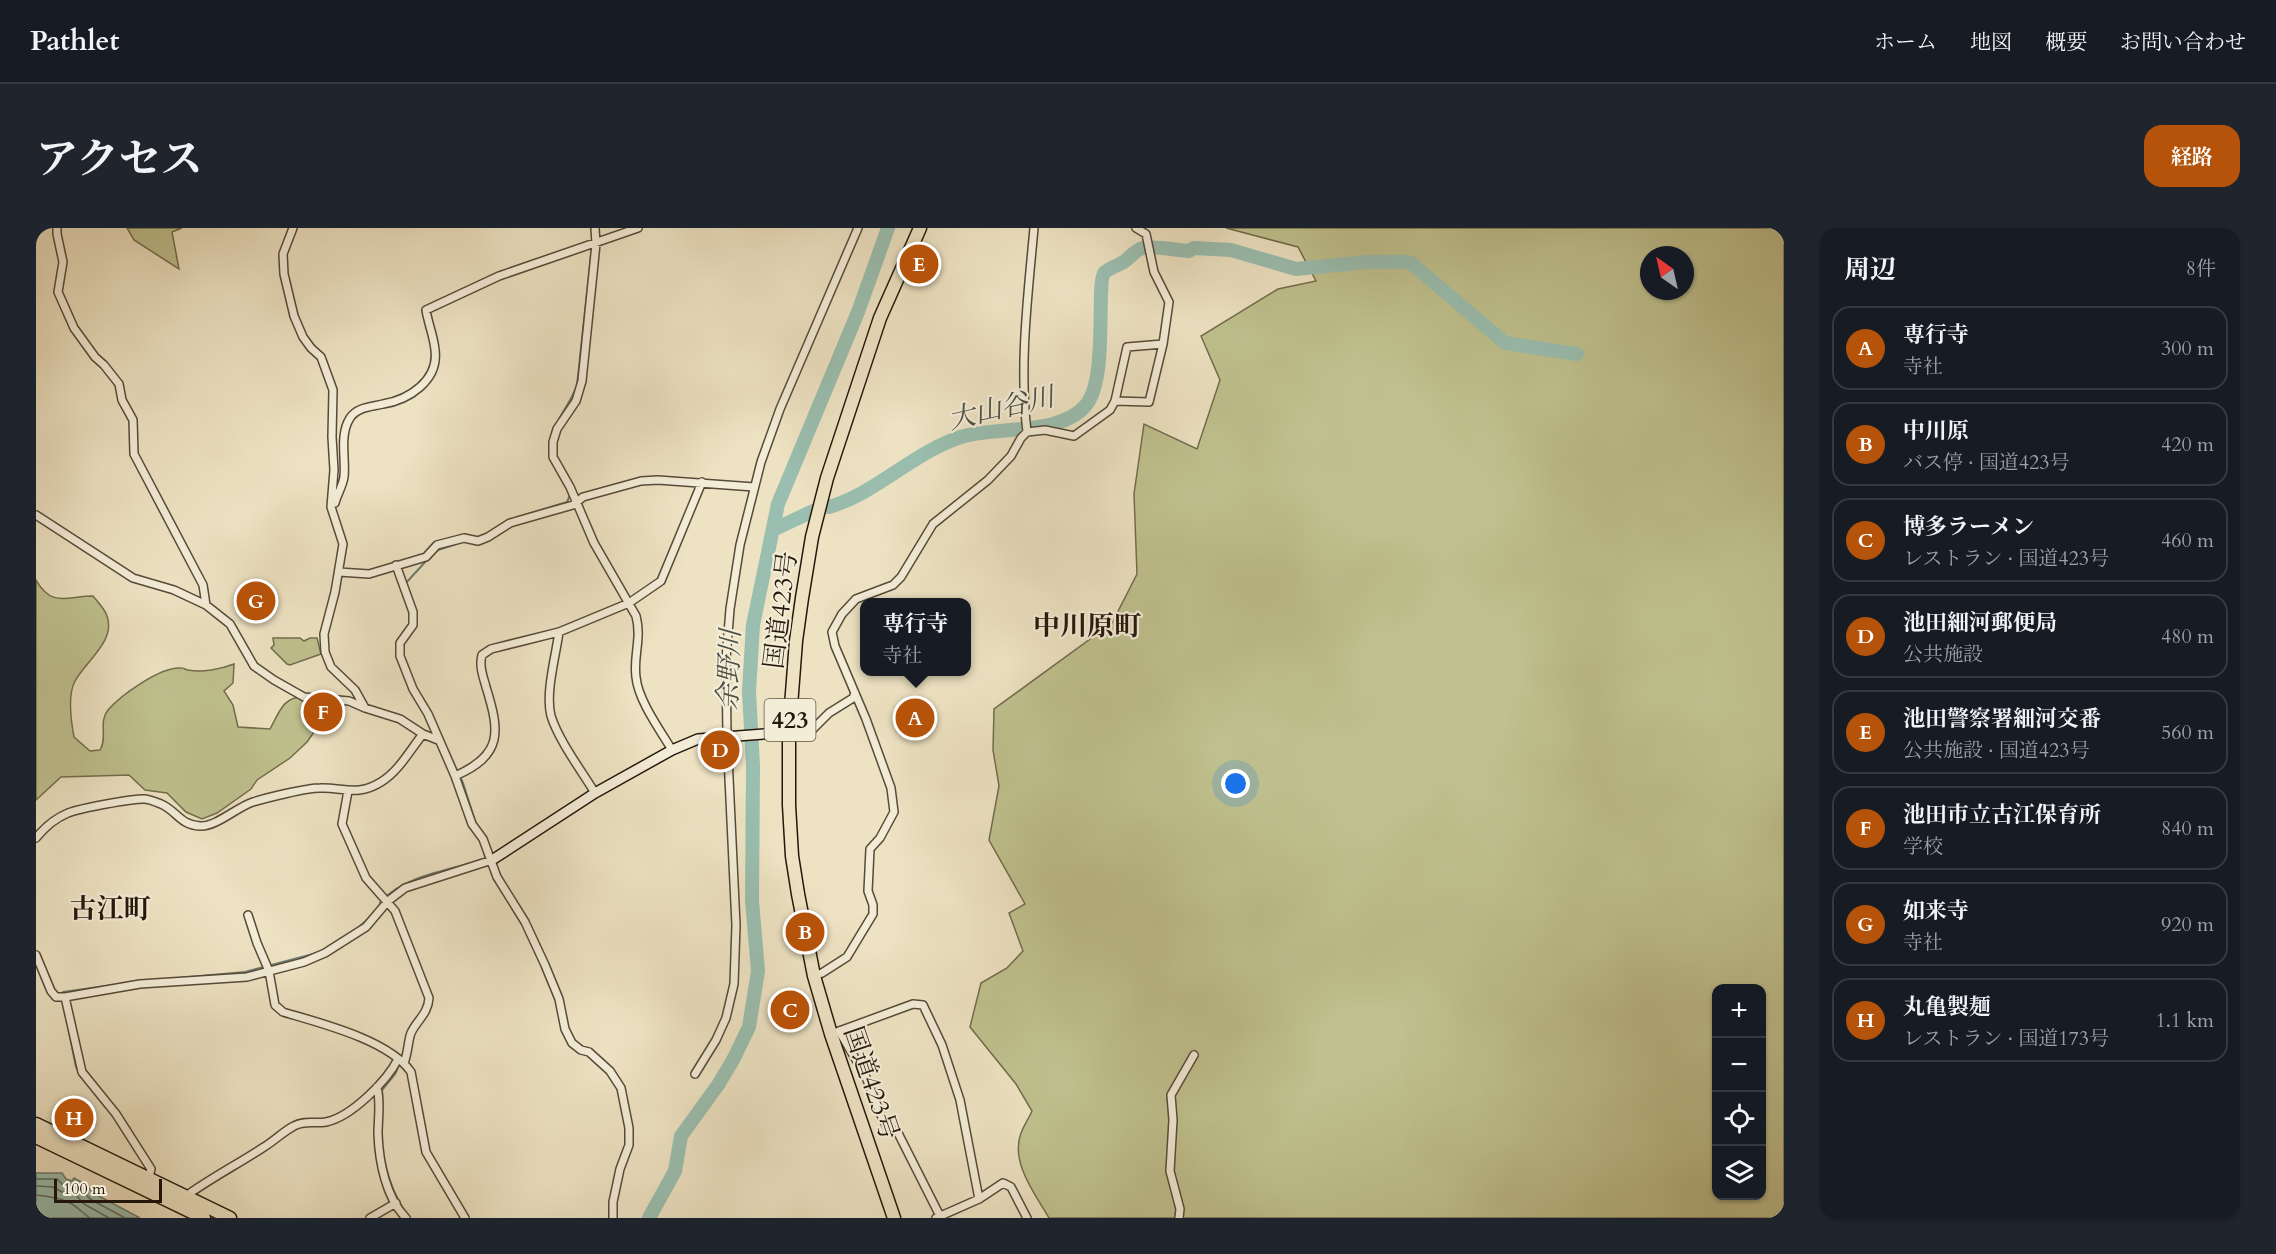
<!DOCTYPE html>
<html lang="ja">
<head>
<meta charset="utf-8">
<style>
	:root { --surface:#171b24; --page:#20242c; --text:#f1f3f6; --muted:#9ea1a6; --line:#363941; --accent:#b45309 }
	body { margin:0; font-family:Cardo,"Noto Serif JP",serif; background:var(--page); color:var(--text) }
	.controls { position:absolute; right:18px; bottom:18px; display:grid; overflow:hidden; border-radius:12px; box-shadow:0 2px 4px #0004 }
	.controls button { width:54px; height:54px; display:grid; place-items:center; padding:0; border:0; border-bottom:2px solid var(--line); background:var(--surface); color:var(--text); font:30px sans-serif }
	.compass { position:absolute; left:1604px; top:18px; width:54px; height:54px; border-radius:50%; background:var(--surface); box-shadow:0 2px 4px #0004; rotate:326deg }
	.scale { position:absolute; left:18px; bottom:15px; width:108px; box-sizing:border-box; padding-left:6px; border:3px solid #25170b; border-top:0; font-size:16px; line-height:21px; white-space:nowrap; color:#25170b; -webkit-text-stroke:4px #f3ecd7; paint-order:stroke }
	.you { position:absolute; left:1200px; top:556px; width:21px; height:21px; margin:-15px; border:4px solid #fff; border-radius:50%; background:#1a73e8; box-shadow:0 0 0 9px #1a73e833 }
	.badge { display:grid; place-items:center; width:39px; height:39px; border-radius:50%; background:var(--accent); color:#fff; font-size:20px; font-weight:700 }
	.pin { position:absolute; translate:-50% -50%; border:3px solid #fff; box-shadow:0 2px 6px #0006 }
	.popup { position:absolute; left:824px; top:370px; width:111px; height:78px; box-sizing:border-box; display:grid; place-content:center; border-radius:12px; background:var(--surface); filter:drop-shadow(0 2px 4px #0005); font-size:20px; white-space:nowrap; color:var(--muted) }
	.popup b { font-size:22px; color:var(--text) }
	.popup::after { content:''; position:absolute; left:50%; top:100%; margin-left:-12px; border:12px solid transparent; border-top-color:var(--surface) }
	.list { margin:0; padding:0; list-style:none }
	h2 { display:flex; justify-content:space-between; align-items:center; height:78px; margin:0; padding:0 24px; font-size:26px }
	h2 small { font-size:20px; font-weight:400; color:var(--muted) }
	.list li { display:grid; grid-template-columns:39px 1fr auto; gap:18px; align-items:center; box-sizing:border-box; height:84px; margin:0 12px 12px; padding:0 12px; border:2px solid var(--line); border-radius:18px }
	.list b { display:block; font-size:22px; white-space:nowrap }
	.list p { margin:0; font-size:20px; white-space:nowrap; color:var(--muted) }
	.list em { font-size:20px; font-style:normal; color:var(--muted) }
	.icon { flex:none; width:33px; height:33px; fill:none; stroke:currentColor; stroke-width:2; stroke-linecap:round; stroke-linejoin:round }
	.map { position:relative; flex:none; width:1748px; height:990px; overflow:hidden; border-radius:18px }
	header { display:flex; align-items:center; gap:36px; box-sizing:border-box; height:84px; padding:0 30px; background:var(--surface); border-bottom:2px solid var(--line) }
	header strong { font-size:28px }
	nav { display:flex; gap:33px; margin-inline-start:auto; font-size:21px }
	.intro { display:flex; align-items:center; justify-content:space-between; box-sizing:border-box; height:144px; padding:0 36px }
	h1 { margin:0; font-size:42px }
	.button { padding:15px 27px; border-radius:18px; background:var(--accent); color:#fff; font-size:21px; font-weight:700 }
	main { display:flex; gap:36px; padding:0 36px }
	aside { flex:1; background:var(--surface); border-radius:18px; box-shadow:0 2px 4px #0004 }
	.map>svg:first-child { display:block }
	.green { fill:#bfc18e; stroke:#726c4c; stroke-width:1.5; fill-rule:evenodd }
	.water { fill:#9abeaf; stroke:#6b7b6d; stroke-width:1.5 }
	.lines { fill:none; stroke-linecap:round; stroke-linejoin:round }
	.shore { stroke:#606a5d; stroke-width:1.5 }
	.stream { stroke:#6b7b6d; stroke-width:2 }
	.river { stroke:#9abeaf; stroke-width:14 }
	.street-casing { stroke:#574a39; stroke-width:10 }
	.secondary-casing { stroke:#25170b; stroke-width:12 }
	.highway-casing { stroke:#25170b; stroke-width:15 }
	.street { stroke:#f3ecd7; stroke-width:7 }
	.secondary { stroke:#f3ecd7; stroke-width:9 }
	.highway { stroke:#ede2c2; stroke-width:12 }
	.labels { text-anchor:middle; stroke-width:4.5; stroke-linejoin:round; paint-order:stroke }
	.shield { fill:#f3ecd7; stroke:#635748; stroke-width:1.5 }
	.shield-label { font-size:24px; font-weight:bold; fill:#25170b }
	.street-label { font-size:26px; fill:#25170b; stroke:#f3ecd7 }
	.water-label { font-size:27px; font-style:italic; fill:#4e5144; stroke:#f3ecd7 }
	.neighbourhood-label { font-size:27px; font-weight:bold; fill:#25170b; stroke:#f3ecd7 }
</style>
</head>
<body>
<header>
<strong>Pathlet</strong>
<nav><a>ホーム</a><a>地図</a><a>概要</a><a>お問い合わせ</a></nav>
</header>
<div class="intro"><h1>アクセス</h1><a class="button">経路</a></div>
<main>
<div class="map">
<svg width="1748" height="990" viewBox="0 0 1748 990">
	<rect width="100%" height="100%" fill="#ede2c2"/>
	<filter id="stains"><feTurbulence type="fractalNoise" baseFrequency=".00333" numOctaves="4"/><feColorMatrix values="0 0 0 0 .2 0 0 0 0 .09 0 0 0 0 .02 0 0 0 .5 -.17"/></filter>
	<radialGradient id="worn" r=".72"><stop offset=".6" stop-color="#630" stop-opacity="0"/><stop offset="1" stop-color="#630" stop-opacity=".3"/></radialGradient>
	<path class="green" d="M91,0H146L136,4L143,41L98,12Z
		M1190,0H1748V990H1013C999,966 974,934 985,905C988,897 993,890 996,883L980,856L934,799L945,755L971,740L987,723L973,685L989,676L953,612L963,558L957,522L958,481L1076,395L1101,346L1098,266L1108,196L1161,221L1184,152L1165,108L1242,61L1280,53L1262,19ZM1613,27H1649V63H1613ZM1680,760H1726V968H1680Z
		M0,352C16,380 31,368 57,368C62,374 69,381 71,388C80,413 50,433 39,453C31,468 35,493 38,509L54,523L64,522C72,510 62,494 72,482C85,467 123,440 143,440C151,440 144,440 152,442C166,445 185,441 198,436L197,455L188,463L197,477L202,499L234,501C243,485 247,468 268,469L277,482L278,504L271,514L254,530L221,552L215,561L181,585L166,591L150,584L131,565L109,562L93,547L25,549L0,572Z
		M237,410H264L268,413L274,410H281L285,426L254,437L251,436L235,420L238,417Z"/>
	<path class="water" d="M0,945H26L30,951L36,953L38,950L51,957L57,965L104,990H0Z"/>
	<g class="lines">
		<path class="shore" d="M0,951H21L27,957L46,961L54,971L89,990
			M0,958L17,959L26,964L39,966L48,976L73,990
			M0,967C11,968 24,970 34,975C39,977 48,986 54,990"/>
		<path class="stream" d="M514,230C509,201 532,183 541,157L556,19
			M482,289L531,274L534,267
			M399,323L430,313
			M369,356L391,332
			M407,513L427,555L441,599
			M347,676L344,675C366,648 414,642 447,632L449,629L447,619
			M322,700L335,688
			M131,751L209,744L281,725
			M27,768V764L92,755
			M27,773L40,839L47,851
			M365,833L359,846L346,862C347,874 346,884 345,895C344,925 352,957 368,982"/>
		<path class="river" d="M793,279C841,265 876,225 925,209C960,198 1025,208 1050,177C1073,150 1059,53 1069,44C1074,40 1083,37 1089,33C1094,29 1101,21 1107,20C1121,18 1139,22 1153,23L1158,20L1195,22L1260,41L1331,34H1374L1469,115L1541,126
			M737,302L777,283
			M613,990L639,943L645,908L682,857L697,832L713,799L722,743L716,673L717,538L713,463L717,397L742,276L822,84L852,0"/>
		<defs>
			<path id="street" d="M21,0V6L27,34L22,64L38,100L59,129L68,137L83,156L86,172L97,192L98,226L167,357L170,377
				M257,0L247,26L248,46L258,88L267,109L275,120L285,129L297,162L296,209L298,242L295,279L307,316L299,364L288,406L289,424L295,439L319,462L329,480L364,491L387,506L402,512
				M559,0L560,16L546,153L540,173L521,201L517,214V229L534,259L558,315L600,388C606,411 597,428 600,449C602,472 624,502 636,522
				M1079,173L1091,119L1127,116
				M991,204C983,137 992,67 998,0
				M299,275C301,267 307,257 308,249C310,230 303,207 314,190C321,179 335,179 347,176C372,172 403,153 399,122C398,109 392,95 390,82L463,48L602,0
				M0,287L97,350L138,362L170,377L194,396L218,438L238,452L268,469L313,473L329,480
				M360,337L377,384V397L364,415V428L377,461L392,486L419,548L436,596L447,611L461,649L489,694L509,737L523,771L529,801L536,815L545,822L553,824L574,843L585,860L593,900V917L584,941L577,974V990
				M303,344L333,346L390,329L401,317L428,310L442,313L452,309L474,295L537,277L547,269L605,253L622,252L718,259
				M523,404C520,427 509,465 515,488C523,513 545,542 559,565
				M753,504H774L793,485L817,470L819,465
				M419,548C467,527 464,504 450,459C447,448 443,438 446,427L455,421L523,404L593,375L625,353L666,254
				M312,563L306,596L330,650L359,683L393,770C392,786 381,792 375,805C372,812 372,826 368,835
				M0,610C8,600 20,590 32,585C45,580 94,571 108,571C113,571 120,574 125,576C141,583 144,597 164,598C180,599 201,579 217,574C230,570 270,560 284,560C307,559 321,569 345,554C363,543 374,522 387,506
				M212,687L221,715L233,743L239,777L247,784C284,795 353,812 375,844L390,924L429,990
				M0,727L15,763L20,769H29
				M778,748L786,745L811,729L837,686V677L832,663L834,621L844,610L858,584L855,560L830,491L799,418L796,404L806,386L820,371L857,357L865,349L897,296L952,252L975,228L985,210L991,204L1009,202L1038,208L1074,182L1079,173L1113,174L1127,116L1133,74L1118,44L1110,6L1100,0
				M803,803L829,847L847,892L853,902L861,903L905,990
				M795,806L877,776L887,777L906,817L924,872L943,971
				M659,846L680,812L690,790L698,756L700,697L691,508L690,431L694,381L704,317L725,234L744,181L822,0
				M341,859C345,875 342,890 342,906C343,934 350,970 370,990
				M112,953L115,941L80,886L46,844L29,769L104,756L211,749L268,734L289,725L330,699L352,673L369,660L456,632
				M150,968C175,950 202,936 228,919C238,913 248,903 258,898C269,892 279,896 290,894C315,889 351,853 362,831
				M334,990L360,975
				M900,990L943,971L967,955L975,959L991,990
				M1143,990L1144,981L1134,943L1137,892L1135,867L1158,827"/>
			<path id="secondary" d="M456,632L559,565L636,522L662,511L753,504"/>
			<path id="highway" d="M0,896L194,990
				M0,909L168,990
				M858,990L795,806L778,748L762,666L756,628L753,577V504L760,413L766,370L776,309L791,250L844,90L884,0"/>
		</defs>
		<use href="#street" class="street-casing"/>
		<use href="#secondary" class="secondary-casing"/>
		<use href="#highway" class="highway-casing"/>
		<use href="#street" class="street"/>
		<use href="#secondary" class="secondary"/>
		<use href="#highway" class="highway"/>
	</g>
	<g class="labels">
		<rect class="shield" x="728.5" y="471" width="51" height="42" rx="4.5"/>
		<g class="shield-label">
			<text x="754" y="500">423</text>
		</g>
		<g class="street-label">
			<text transform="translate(744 382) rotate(-83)" y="9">国道423号</text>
			<text transform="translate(836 855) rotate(71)" y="9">国道423号</text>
		</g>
		<g class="water-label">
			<text transform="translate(965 180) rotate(-13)" y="9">大山谷川</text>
			<text transform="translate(693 442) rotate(-88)" y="9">余野川</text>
		</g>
		<g class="neighbourhood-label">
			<text x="1051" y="407">中川原町</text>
			<text x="74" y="690">古江町</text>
		</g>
	</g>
	<rect width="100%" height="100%" filter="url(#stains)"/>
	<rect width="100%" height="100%" fill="url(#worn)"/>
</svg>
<div class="controls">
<button>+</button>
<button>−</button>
<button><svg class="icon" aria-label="locate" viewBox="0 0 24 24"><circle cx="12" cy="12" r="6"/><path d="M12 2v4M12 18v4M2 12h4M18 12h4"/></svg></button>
<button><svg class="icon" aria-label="layers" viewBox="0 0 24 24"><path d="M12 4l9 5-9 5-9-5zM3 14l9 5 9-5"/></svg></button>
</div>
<svg class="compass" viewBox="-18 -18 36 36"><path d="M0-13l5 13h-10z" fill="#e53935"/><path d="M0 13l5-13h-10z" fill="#9ea1a6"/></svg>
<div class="scale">100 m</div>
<div class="you"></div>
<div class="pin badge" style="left:879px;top:490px">A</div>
<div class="popup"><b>専行寺</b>寺社</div>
<div class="pin badge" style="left:769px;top:704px">B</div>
<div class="pin badge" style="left:754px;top:782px">C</div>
<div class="pin badge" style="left:684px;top:522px">D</div>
<div class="pin badge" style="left:883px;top:36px">E</div>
<div class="pin badge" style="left:287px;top:484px">F</div>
<div class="pin badge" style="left:220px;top:373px">G</div>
<div class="pin badge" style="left:38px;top:890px">H</div>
</div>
<aside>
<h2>周辺<small>8件</small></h2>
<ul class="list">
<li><span class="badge">A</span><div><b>専行寺</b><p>寺社</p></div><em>300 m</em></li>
<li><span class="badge">B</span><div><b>中川原</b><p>バス停 · 国道423号</p></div><em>420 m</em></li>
<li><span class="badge">C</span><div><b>博多ラーメン</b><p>レストラン · 国道423号</p></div><em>460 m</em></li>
<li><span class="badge">D</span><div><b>池田細河郵便局</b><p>公共施設</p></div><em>480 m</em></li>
<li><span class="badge">E</span><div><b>池田警察署細河交番</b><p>公共施設 · 国道423号</p></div><em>560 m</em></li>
<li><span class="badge">F</span><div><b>池田市立古江保育所</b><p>学校</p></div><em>840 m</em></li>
<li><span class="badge">G</span><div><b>如来寺</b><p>寺社</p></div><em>920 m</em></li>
<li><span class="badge">H</span><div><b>丸亀製麺</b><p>レストラン · 国道173号</p></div><em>1.1 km</em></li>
</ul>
</aside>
</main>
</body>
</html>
